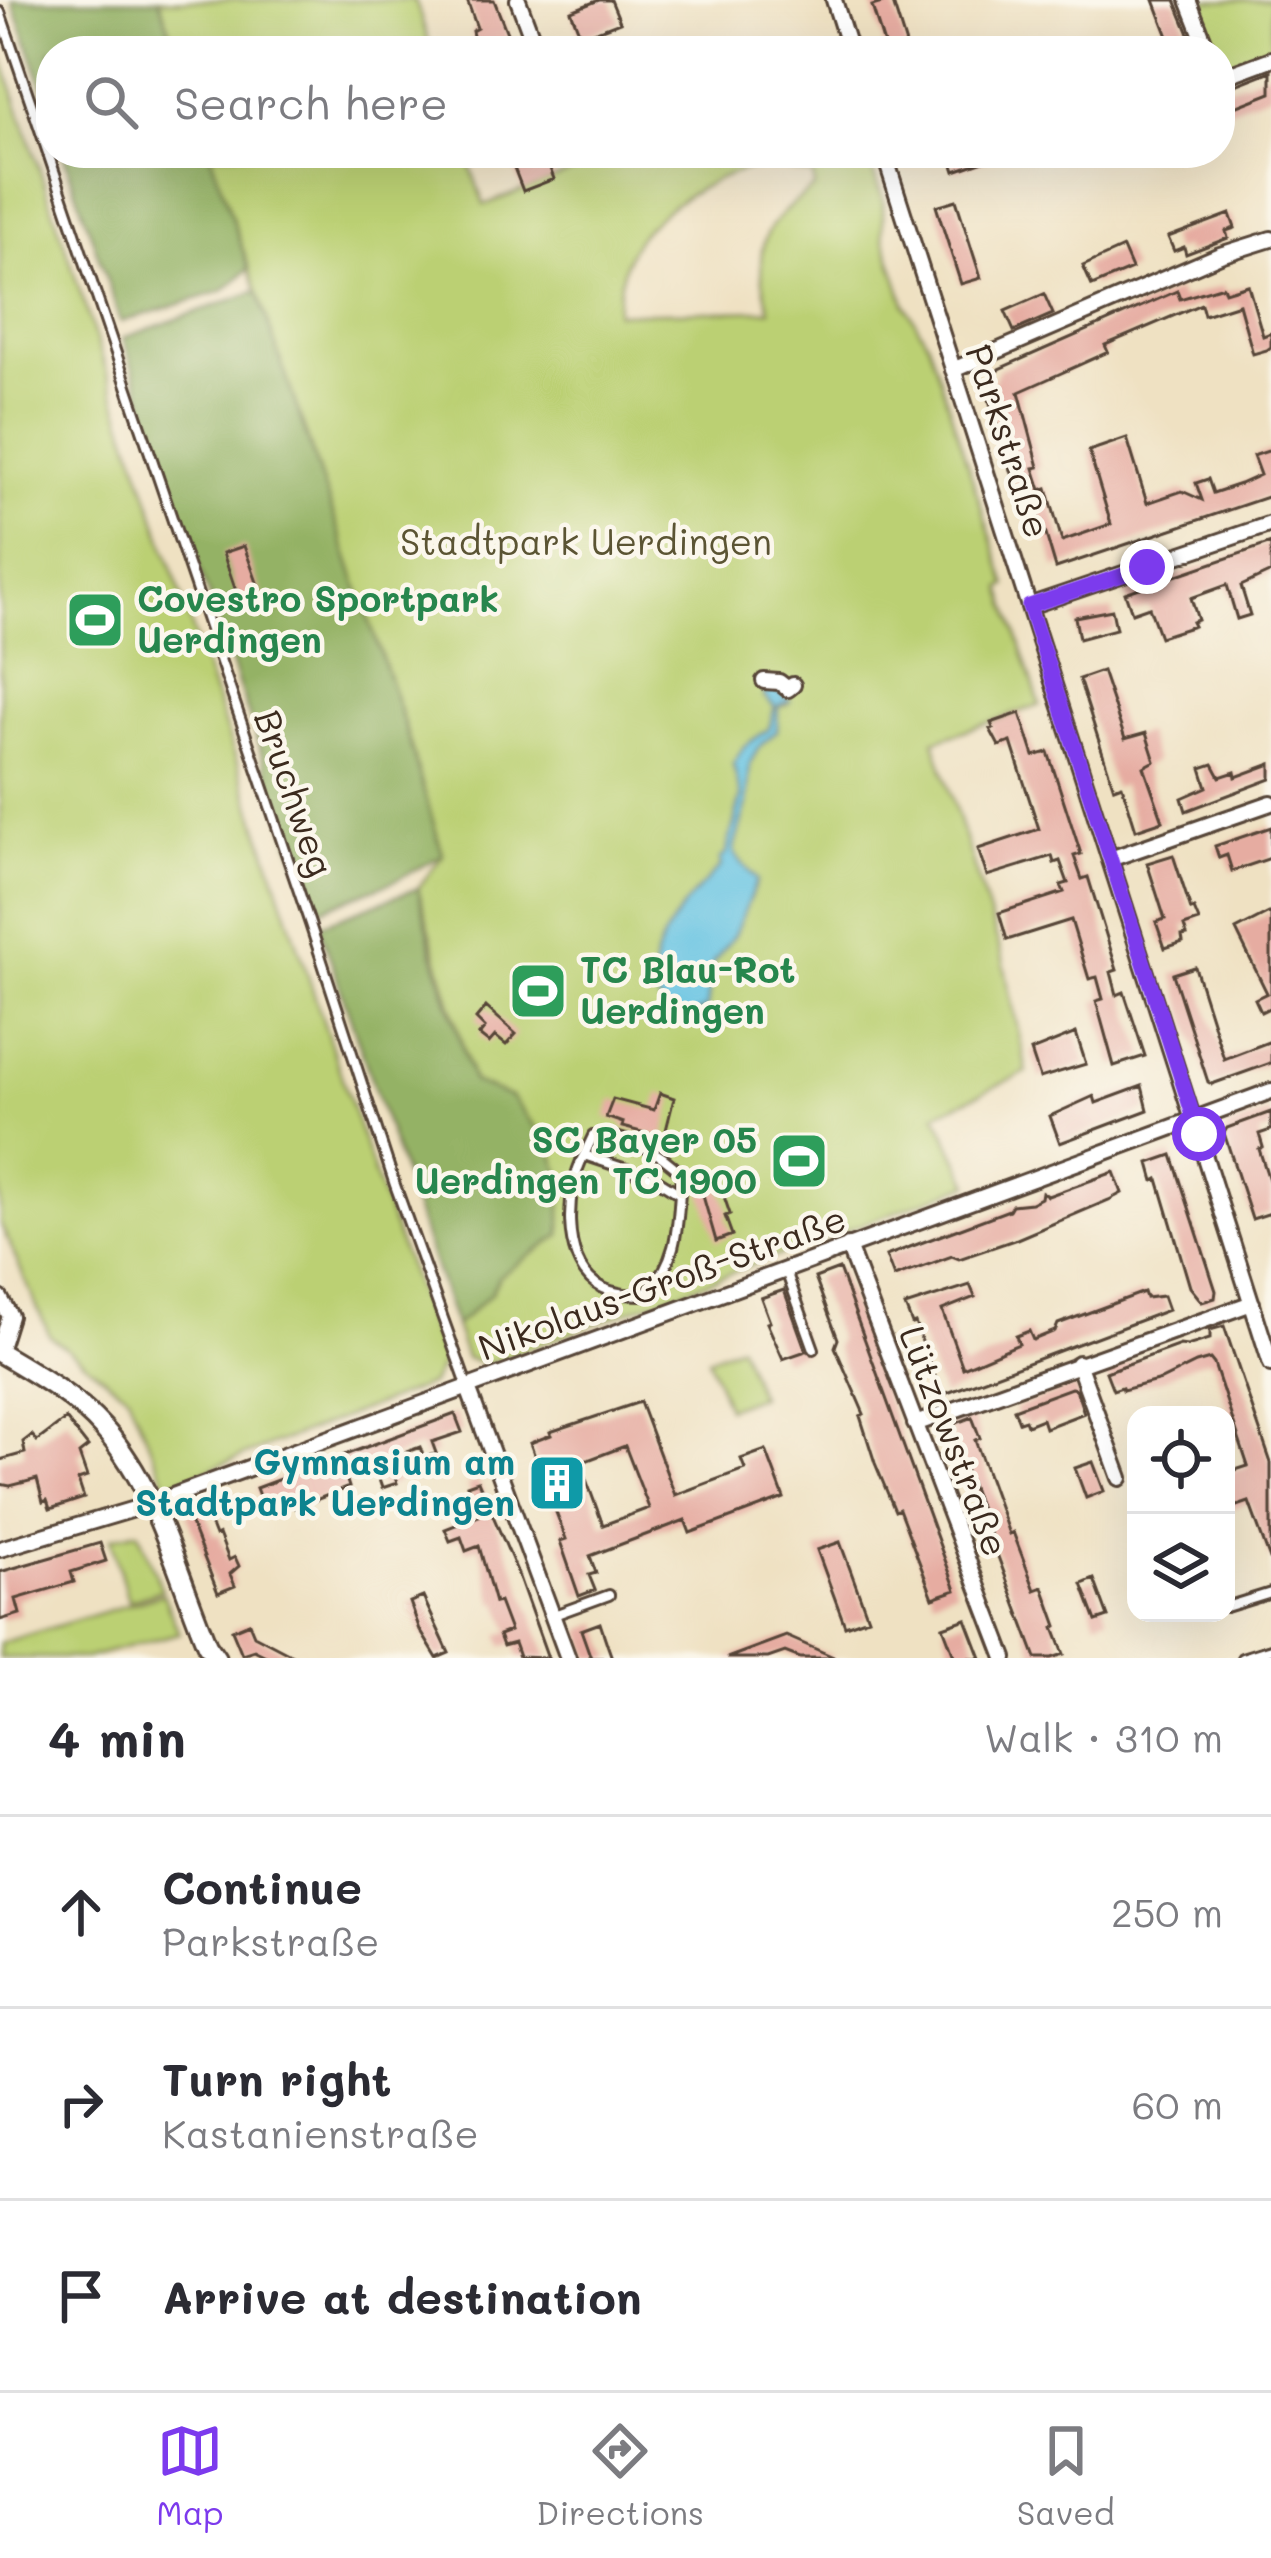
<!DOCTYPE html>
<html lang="en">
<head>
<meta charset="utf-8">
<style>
	:root { --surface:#fff; --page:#f7f7f7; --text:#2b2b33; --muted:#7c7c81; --line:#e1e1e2; --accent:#7c3aed }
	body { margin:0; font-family:Mali,sans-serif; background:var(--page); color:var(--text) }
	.controls { position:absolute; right:36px; bottom:36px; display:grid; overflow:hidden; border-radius:24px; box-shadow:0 12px 48px #0002 }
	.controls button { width:108px; height:108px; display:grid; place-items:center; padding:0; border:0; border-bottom:3px solid var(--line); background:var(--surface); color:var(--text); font:60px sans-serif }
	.stop { position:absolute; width:36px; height:36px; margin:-27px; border:9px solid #7c3aed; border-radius:50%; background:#fff }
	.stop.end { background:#7c3aed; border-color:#fff; box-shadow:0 3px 12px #0008 }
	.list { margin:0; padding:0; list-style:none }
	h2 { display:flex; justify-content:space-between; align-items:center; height:156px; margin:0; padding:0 48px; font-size:51px }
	h2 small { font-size:39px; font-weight:400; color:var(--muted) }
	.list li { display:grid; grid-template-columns:78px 1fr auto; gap:36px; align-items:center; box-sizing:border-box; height:192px; padding:0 48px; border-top:3px solid var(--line) }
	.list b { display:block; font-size:45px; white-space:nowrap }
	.list p { margin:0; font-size:39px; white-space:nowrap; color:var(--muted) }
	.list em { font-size:39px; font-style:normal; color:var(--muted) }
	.icon { flex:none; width:66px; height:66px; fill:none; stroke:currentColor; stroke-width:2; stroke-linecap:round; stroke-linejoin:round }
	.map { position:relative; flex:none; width:1271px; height:1658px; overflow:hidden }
	.search { position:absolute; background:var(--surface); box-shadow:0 12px 48px #0002; left:36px; right:36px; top:36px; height:132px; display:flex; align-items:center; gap:30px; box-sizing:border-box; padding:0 42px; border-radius:48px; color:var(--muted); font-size:45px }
	.sheet { height:732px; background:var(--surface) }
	nav { display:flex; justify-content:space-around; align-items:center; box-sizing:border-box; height:168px; border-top:3px solid var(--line); background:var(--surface); font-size:33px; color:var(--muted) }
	nav a { display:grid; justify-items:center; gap:6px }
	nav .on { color:var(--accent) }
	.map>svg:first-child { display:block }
	.green { fill:#bbd073; stroke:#7b7d48; stroke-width:3; fill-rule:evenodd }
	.forest { fill:#94b265; stroke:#686e42; stroke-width:3 }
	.water { fill:#63c2e2; stroke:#4f7680; stroke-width:3 }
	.building { fill:#e6aca1; fill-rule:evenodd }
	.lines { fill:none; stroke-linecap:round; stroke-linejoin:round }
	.street-tunnel { stroke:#cbbca1; stroke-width:14; stroke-dasharray:14 7; stroke-linecap:butt }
	.lane-casing { stroke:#564537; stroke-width:14 }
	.street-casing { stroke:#564537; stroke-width:20 }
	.secondary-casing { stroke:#564537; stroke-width:24 }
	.lane { stroke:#fff; stroke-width:8 }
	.street { stroke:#fff; stroke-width:14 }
	.secondary { stroke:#fff; stroke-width:18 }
	.route { stroke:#7c3aed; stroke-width:15 }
	.labels { text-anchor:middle; stroke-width:9; stroke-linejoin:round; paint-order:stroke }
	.street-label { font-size:36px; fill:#3b2a1e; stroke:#fbf7ec }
	.park-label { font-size:36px; fill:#5b5433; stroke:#fbf7ec }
	.leisure-label { font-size:36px; font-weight:bold; fill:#27864d; stroke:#fbf7ec; text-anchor:start }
	.culture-label { font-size:36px; font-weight:bold; fill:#0d838f; stroke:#fbf7ec; text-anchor:end }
</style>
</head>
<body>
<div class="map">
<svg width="1271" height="1658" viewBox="0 0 1271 1658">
	<rect width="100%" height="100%" fill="#fbf7ec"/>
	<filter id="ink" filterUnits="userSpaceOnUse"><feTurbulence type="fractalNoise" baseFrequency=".00833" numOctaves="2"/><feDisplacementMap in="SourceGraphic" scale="24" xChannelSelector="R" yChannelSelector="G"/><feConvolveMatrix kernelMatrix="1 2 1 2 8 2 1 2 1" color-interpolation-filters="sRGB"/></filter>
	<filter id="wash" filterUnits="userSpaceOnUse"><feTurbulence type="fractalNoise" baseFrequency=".004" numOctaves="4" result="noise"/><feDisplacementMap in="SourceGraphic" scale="48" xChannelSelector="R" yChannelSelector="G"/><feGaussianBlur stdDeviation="2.7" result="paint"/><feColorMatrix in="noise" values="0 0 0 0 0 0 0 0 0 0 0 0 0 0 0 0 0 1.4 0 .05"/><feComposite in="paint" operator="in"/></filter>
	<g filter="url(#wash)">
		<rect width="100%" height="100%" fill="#efe1c2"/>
		<path class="green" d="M159,0H415L432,51H177Z
			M1271,0V53L1223,71L1220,51H1215L1196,1Z
			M0,51L379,1189L443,1361L431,1384L167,1485L128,1395L50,1336L0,1223Z
			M210,153H466L484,205L621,153H866L883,200V236L906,306L929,345L1007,586L1002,588L1040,705L934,741L1003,959L1027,1072L936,1114L970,1184L487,1364L466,1358L455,1326L491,1293L499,1276L561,1235L511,1097L473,1083L418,888L443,855L400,711ZM782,169L813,175L814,188C761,225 751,247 770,310L616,313C619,289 622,262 636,241C658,209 707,180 745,170C756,167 770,169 782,169ZM767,688L789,699L787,705L778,707L777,731L759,747L750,763L734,849L735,855L757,881L734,935L712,964L707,1007L698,1015L666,938L693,895L721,867L720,860L726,854L741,797L733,764L750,742L769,729L775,706L764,697Z
			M739,1345L759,1396L727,1408L708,1358Z
			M138,1531L162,1590L128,1601L111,1538Z
			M163,1594L179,1633L86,1658H0V1643Z"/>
		<path class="forest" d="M12,0H159L177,51H51V109Z
			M63,153H210L249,269L223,291L121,322Z
			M257,291L400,711L443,855L394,881L314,912L123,338Z
			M418,888L433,953L473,1082L511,1097L550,1145L561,1174V1235L499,1276L491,1293L455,1326L319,925Z"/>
		<path class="water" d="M767,687H773L790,701L778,707L777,731L759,747L750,763L747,804L734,849L735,855L757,880L734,935L712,964L707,1008L688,1017H673C620,971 685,900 721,867L720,859L726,854L741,797L733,764L744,746L769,729L775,707L764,696Z"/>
		<g id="blocks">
			<path class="building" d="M467,0H494L514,51H493L491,46L476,51L472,31L477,28Z
				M599,0H611L620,22L581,37L571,11Z
				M892,0L908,51H886L872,6Z
				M1154,0H1175L1196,51H1184L1180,40L1169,39Z
				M1271,71V93L1220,113V91Z
				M530,153H544L554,179L523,191L511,160Z
				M949,153H1000L1001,155L955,171Z
				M956,200L981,278L961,284L936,206Z
				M1230,214L1235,228L1226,231L1228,238L1186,254L1184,247L1174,251L1168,237Z
				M1123,248L1132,269L1092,286L1083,266Z
				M1248,285L1263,336L1271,333V347L1267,350L1253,354L1239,304L1204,315L1201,304L1105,345L1108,352L1019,392L1039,467L1034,468L1041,490L1047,488L1062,541L1111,524L1089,451L1127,438L1147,503L1182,491L1202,500L1196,483L1208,479L1213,493L1240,484L1260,475L1253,456L1271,450V502L1267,497L1056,568L1042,521L1038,517L1027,521L988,397L993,395L991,387L999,369L1177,291L1180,299L1223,286L1225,292Z
				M1044,294L1053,314L1014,331L1005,311Z
				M1271,543V572L1241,586L1250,615L1237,619L1227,585L1191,598L1198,620L1192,622L1194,626L1160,637L1149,607L1132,613L1125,593Z
				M244,546L263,599L241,606L223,553Z
				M1112,610L1116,629L1079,639L1075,617Z
				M1102,671L1125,739L1146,733L1155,761L1144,767L1163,821L1136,830L1122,785L1114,788L1079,679Z
				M1020,713L1034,756L1048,752L1081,854L1074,856L1082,879L1088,877L1117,970L1111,972L1117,995L1124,992L1145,1056L1114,1066L1096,1001L1103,999L1097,977L1089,979L1071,920L1007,940L999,913L1064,892L1061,885L1068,883L1060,861L1054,863L1052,856L987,876L978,849L1039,829L1011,742L999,746L990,729L993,728L991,723Z
				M1213,764L1220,777L1235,772L1236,777L1271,764V779L1186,811L1182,798L1207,787L1201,768Z
				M1271,827V858L1232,871L1227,855L1219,858L1215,846Z
				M1173,855L1191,910L1194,909L1199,921L1184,926L1187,935L1182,936L1183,942L1165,948L1156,922L1165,919L1147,863Z
				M1271,912V1007L1261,1012L1255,999L1267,993L1236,930Z
				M1195,967L1224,1059L1271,1041V1063L1212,1084L1208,1082L1173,974Z
				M486,1007L516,1034L506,1045L495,1036L489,1043L479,1035L485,1028L476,1019Z
				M1076,1033L1086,1064L1040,1078L1031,1051Z
				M1142,1086L1148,1110L1060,1143L1050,1116L1094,1096L1096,1103Z
				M660,1093L674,1098L664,1138L622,1127L623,1123L606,1117L613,1099L654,1110Z
				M1271,1112V1130L1259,1134L1263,1147L1259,1149L1271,1186V1213L1252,1219L1224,1133L1227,1128Z
				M1172,1155L1216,1291L1215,1298L1202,1302L1190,1287L1158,1179L1154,1181L1149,1163Z
				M1114,1172L1122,1193L1109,1200L1017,1239L959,1259L952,1256L894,1277L886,1256L1009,1210L1012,1205L1031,1203L1041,1198L1042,1192L1048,1196Z
				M719,1182L730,1214L725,1216L732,1235L716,1241L701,1189Z
				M839,1269L956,1590L933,1598L899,1509L895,1511L875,1463L860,1416L864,1414L835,1347L838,1339L815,1278Z
				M970,1285L975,1297L942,1310L963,1368L1019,1344L1016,1336L1029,1331L1033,1340L1055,1331L1058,1324L1144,1292L1146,1298L1163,1296L1168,1310L942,1395L915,1323L912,1324L905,1306Z
				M784,1290L806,1351L783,1359L767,1323L770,1322L761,1298Z
				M1224,1326L1271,1463V1562L1249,1502L1226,1510V1498L1230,1497L1226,1473L1248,1466L1214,1364L1210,1359L1196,1363L1161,1380L1123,1390L1122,1387L1113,1390L1106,1372L1180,1345L1187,1346L1210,1339V1330Z
				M1071,1388L1076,1389L1084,1413L1045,1428L1042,1419L1027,1425L1025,1420L1019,1422L1014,1409Z
				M640,1402L675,1495L745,1469L741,1459L766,1450L784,1498L690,1533L685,1520L590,1556L596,1573L589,1575L595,1590L579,1596L560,1541L566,1539L530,1443L551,1435L550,1432ZM625,1446L649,1508L603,1525L580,1463Z
				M455,1414L462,1432L432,1442L436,1453L424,1458L420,1447L388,1459L397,1483L382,1488L374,1465L345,1475L349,1487L295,1508L294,1504L266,1514L256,1488Z
				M972,1417L980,1438L975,1440L1009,1534L1013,1532L1035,1590L1043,1587L1057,1626L1054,1628L1064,1654L1052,1658H1036L949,1426Z
				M66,1419L88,1447L79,1454L87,1477L78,1480L84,1498L50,1509L47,1500L43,1502L37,1479L10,1486L0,1484V1460L25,1453L23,1442L32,1435L37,1441Z
				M1093,1462L1104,1491L1086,1498L1075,1468Z
				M478,1481L516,1569L548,1658L519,1657L514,1643L503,1646L499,1635L510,1631L499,1602L495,1603L479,1546L466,1551L461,1537L450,1541L445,1529L479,1516L467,1485Z
				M204,1508L215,1536L219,1534L229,1560L235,1557L239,1566L230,1574L235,1586L218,1593L187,1514Z
				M840,1542L868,1618L845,1626L817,1550Z
				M100,1543L106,1561L71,1572L74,1582L16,1599L20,1614L0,1620V1572Z
				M1094,1579L1108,1617L1096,1621L1082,1584Z
				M423,1597L449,1653L437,1658L420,1630L410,1602Z
				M966,1619L981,1658H955L943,1627Z
				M249,1623L254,1635L298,1658H270L254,1650L242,1654L232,1630Z
				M600,1623L607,1644L612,1658H591L581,1630Z
				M786,1636L836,1658H800L785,1652L768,1658H727Z"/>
		</g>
	</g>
	<g filter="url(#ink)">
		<use href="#blocks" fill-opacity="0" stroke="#564537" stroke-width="3"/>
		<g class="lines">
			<path class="street-tunnel" d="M1173,49L1193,41"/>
			<defs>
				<path id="lane" d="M0,12L310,924L395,1185L468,1388
					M584,1155L593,1136C624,1134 661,1151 681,1174C678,1219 680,1265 643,1295C628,1295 609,1293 596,1284C561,1258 566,1188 584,1155L656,1179L680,1194
					M786,1271L814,1349
					M1226,1607L1271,1593
					M554,1615L609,1595
					M1242,1658L1271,1649"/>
				<path id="street" d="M518,0L537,51
					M834,0L850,51
					M1188,0L1208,51
					M1169,51L1173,49
					M1220,78L1271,59
					M884,153L1271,1364
					M953,370L1220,255L1271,239
					M1029,606L1271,524
					M764,681L779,682L788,689L793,685
					M1110,859L1271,803
					M848,1246L1005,1658
					M0,1298L10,1316L0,1348
					M1078,1363L1120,1478
					M468,1388L568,1658
					M915,1424L1252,1303
					M0,1549L151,1504L1271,1091"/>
				<path id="secondary" d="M0,1353C36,1374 76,1397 104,1429C156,1487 177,1573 207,1645L216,1658"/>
			</defs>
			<use href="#lane" class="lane-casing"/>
			<use href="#street" class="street-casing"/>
			<use href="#secondary" class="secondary-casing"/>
			<use href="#lane" class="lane"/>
			<use href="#street" class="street"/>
			<use href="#secondary" class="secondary"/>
		</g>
	</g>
	<g class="lines" filter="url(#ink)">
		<path class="route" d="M1147,567L1029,606L1199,1134"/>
	</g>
	<defs>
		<symbol id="stadium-square" viewBox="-11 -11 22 22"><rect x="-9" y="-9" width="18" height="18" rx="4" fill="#2e9e5b" stroke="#fbf7ec"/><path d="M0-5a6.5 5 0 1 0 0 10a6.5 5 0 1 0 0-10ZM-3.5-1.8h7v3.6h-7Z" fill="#fff"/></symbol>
		<symbol id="building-square" viewBox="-11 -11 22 22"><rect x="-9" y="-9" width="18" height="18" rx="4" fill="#0f9aa8" stroke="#fbf7ec"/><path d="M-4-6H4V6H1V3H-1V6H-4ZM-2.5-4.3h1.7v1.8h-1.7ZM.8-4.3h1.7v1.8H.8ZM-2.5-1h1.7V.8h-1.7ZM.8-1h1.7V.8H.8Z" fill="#fff"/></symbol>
	</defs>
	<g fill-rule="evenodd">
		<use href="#stadium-square" x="62" y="587" width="66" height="66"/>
		<use href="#stadium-square" x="505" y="958" width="66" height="66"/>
		<use href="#stadium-square" x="766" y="1128" width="66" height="66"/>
		<use href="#building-square" x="524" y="1450" width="66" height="66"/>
	</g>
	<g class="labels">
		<g class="street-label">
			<text transform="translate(1008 441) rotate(72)" y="13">Parkstraße</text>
			<text transform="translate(294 793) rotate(71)" y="13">Bruchweg</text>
			<text transform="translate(662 1283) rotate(-20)" y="13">Nikolaus-Groß-Straße</text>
			<text transform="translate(954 1441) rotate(69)" y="13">Lützowstraße</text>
		</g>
		<g class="park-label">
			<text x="586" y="555">Stadtpark Uerdingen</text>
		</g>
		<g class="leisure-label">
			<text x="137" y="612">Covestro Sportpark<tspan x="137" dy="41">Uerdingen</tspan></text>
			<text x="580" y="983">TC Blau-Rot<tspan x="580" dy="41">Uerdingen</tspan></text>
			<text x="757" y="1153" text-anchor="end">SC Bayer 05<tspan x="757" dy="41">Uerdingen TC 1900</tspan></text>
		</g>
		<g class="culture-label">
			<text x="515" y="1475">Gymnasium am<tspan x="515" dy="41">Stadtpark Uerdingen</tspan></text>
		</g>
	</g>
</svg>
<div class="controls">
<button><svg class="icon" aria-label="locate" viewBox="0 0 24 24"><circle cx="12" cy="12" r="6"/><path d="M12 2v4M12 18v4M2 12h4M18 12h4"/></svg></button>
<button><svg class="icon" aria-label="layers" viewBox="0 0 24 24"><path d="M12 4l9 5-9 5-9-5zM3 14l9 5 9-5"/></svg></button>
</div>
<div class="stop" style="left:1199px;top:1134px"></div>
<div class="stop end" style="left:1147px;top:567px"></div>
<div class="search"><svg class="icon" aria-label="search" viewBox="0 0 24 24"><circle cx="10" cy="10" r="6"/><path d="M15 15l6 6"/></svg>Search here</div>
</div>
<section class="sheet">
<h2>4 min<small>Walk · 310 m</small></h2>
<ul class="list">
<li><svg class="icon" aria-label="ahead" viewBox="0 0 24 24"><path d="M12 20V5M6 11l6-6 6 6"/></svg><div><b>Continue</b><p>Parkstraße</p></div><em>250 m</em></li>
<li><svg class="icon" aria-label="right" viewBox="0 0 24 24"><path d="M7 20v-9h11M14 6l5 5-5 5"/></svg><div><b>Turn right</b><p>Kastanienstraße</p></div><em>60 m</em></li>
<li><svg class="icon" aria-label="arrive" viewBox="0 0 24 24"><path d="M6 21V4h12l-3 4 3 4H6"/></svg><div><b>Arrive at destination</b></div></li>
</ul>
</section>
<nav>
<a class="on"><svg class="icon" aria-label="map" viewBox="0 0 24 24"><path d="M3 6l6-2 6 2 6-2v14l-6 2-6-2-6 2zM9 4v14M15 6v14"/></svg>Map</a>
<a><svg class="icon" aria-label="directions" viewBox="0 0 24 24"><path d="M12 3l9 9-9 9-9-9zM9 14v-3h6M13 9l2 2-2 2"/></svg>Directions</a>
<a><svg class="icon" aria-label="saved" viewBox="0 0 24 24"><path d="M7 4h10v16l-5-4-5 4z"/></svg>Saved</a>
</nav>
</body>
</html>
